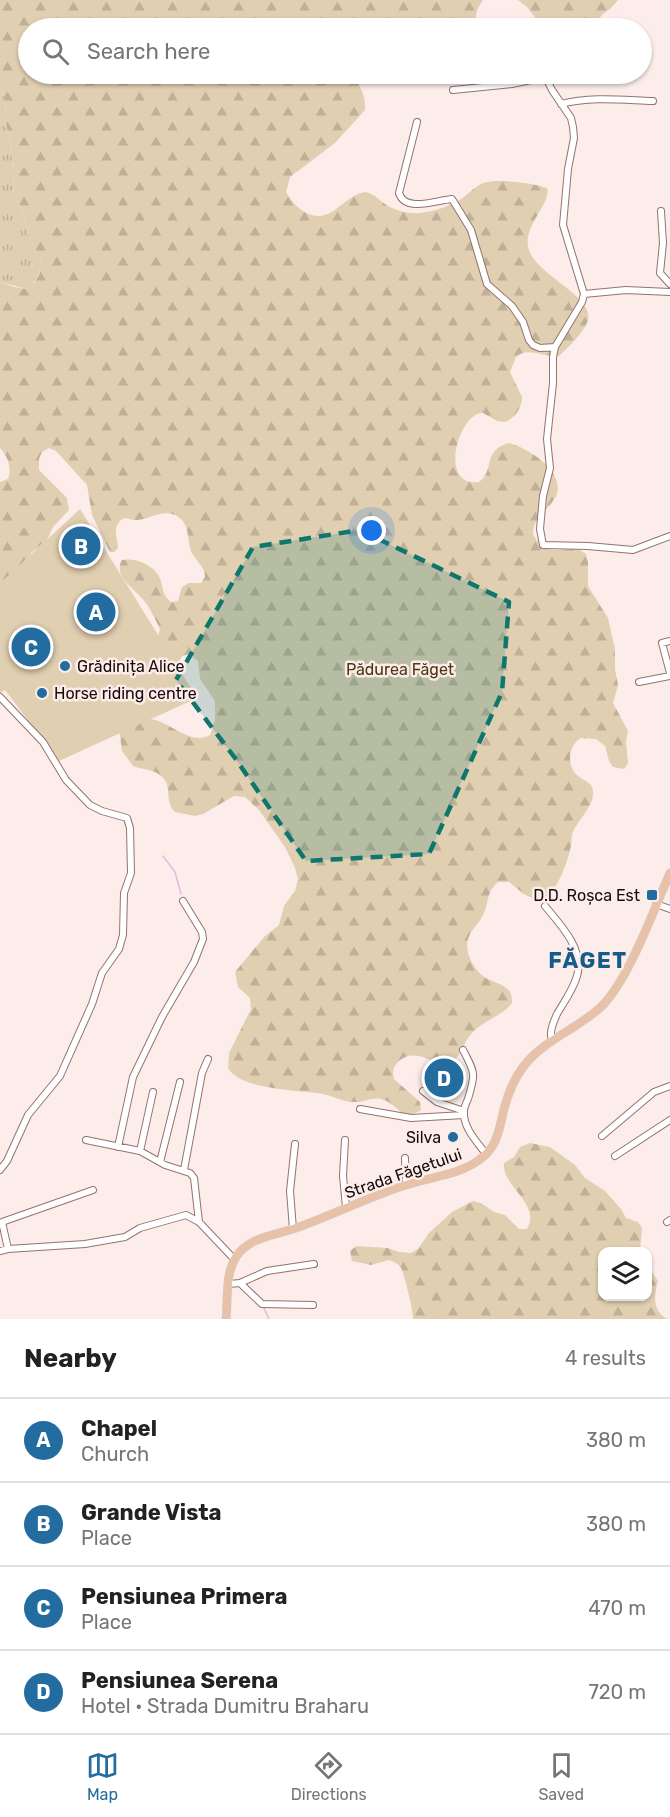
<!DOCTYPE html>
<html lang="en">
<head>
<meta charset="utf-8">
<style>
	:root { --surface:#fff; --page:#f6f6f6; --text:#222; --muted:#767676; --line:#e0e0e0; --accent:#226c9f }
	body { margin:0; font-family:Rubik,sans-serif; background:var(--page); color:var(--text) }
	.controls { position:absolute; right:18px; bottom:18px; display:grid; overflow:hidden; border-radius:12px; box-shadow:0 2px 4px #0004 }
	.controls button { width:54px; height:54px; display:grid; place-items:center; padding:0; border:0; border-bottom:2px solid var(--line); background:var(--surface); color:var(--text); font:30px sans-serif }
	.you { position:absolute; left:372px; top:531px; width:21px; height:21px; margin:-15px; border:4px solid #fff; border-radius:50%; background:#1a73e8; box-shadow:0 0 0 9px #1a73e833 }
	.badge { display:grid; place-items:center; width:39px; height:39px; border-radius:50%; background:var(--accent); color:#fff; font-size:20px; font-weight:700 }
	.pin { position:absolute; translate:-50% -50%; border:3px solid #fff; box-shadow:0 2px 6px #0006 }
	.list { margin:0; padding:0; list-style:none }
	h2 { display:flex; justify-content:space-between; align-items:center; height:78px; margin:0; padding:0 24px; font-size:26px }
	h2 small { font-size:20px; font-weight:400; color:var(--muted) }
	.list li { display:grid; grid-template-columns:39px 1fr auto; gap:18px; align-items:center; box-sizing:border-box; height:84px; padding:0 24px; border-top:2px solid var(--line) }
	.list b { display:block; font-size:22px; white-space:nowrap }
	.list p { margin:0; font-size:20px; white-space:nowrap; color:var(--muted) }
	.list em { font-size:20px; font-style:normal; color:var(--muted) }
	.icon { flex:none; width:33px; height:33px; fill:none; stroke:currentColor; stroke-width:2; stroke-linecap:round; stroke-linejoin:round }
	.map { position:relative; flex:none; width:670px; height:1319px; overflow:hidden }
	.search { position:absolute; background:var(--surface); box-shadow:0 2px 4px #0004; left:18px; right:18px; top:18px; height:66px; display:flex; align-items:center; gap:15px; box-sizing:border-box; padding:0 21px; border-radius:33px; color:var(--muted); font-size:22px }
	.sheet { height:414px; background:var(--surface) }
	nav { display:flex; justify-content:space-around; align-items:center; box-sizing:border-box; height:84px; border-top:2px solid var(--line); background:var(--surface); font-size:16px; color:var(--muted) }
	nav a { display:grid; justify-items:center; gap:3px }
	nav .on { color:var(--accent) }
	.map>svg:first-child { display:block }
	.grass { fill:url(#grass-tufts) }
	.forest { fill:url(#forest-firs) }
	.park { fill:#e1cfb1 }
	.lines { fill:none; stroke-linecap:round; stroke-linejoin:round }
	.stream { stroke:#e4bae2; stroke-width:1.5 }
	.minor-casing { stroke:#94726f; stroke-width:8 }
	.major-casing { stroke:#d1cece; stroke-width:9 }
	.minor { stroke:#fff; stroke-width:6 }
	.major { stroke:#e8c1a9; stroke-width:8 }
	.marked { fill:#0f766e; fill-opacity:0.2; stroke:#0f766e; stroke-width:4.5; stroke-dasharray:12 8; stroke-linejoin:round }
	.poi-dot { fill:#226c9f; stroke:#fcedeb; stroke-width:2 }
	.labels { text-anchor:middle; stroke-width:5; stroke-linejoin:round; paint-order:stroke }
	.poi-label { font-size:16px; fill:#170b0a; stroke:#fcedeb; text-anchor:start }
	.park-label { font-size:16px; fill:#4c3710; stroke:#fcedeb }
	.street-label { font-size:16px; fill:#170b0a; stroke:#fcedeb }
	.district-label { font-size:22px; font-weight:bold; letter-spacing:1.5px; fill:#165b89; stroke:#fcedeb }
</style>
</head>
<body>
<div class="map">
<svg width="670" height="1319" viewBox="0 0 670 1319">
	<defs>
		<pattern id="grass-tufts" width="24" height="20" patternUnits="userSpaceOnUse" patternTransform="scale(1.5)"><rect width="24" height="20" fill="#e1cfb1"/><path d="M3 7l-1-3M5 7V3M7 7l1-3M15 17l-1-3M17 17v-4M19 17l1-3" fill="none" stroke="#c0b097"/></pattern>
		<pattern id="forest-firs" width="22" height="20" patternUnits="userSpaceOnUse" patternTransform="scale(1.5)"><rect width="22" height="20" fill="#e1cfb1"/><path d="M5 1l3.5 6h-7zM16 11l3.5 6h-7z" fill="#c0b097"/></pattern>
	</defs>
	<rect width="100%" height="100%" fill="#fcedeb"/>
	<path class="grass" d="M0,86L6,102L5,118L12,153L14,194L23,211L30,240L41,260C40,273 38,282 26,289L0,282Z"/>
	<path class="forest" d="M0,0H483C476,9 474,18 477,28H28V74H351C360,84 366,96 365,110L335,143L290,177L286,192C297,211 316,225 336,209C346,202 353,194 365,192C374,193 380,201 388,206C397,211 410,214 420,213C435,211 452,206 464,197C470,192 476,186 483,183C498,178 532,183 547,188C552,203 524,224 528,247C534,275 594,295 588,320C586,330 567,349 559,356C544,358 528,346 516,357L510,372L522,397C522,408 515,418 505,422L497,421L483,413C459,412 437,487 479,482C495,471 482,451 508,443C528,447 569,474 555,498C548,510 532,519 533,534C547,564 571,540 586,554L588,562V586L608,618L615,649V669L618,685L613,703L628,731L626,742L628,763L624,769L613,767L609,761L605,746L596,739L581,738C570,744 566,762 575,773C579,778 586,780 591,785C600,801 579,818 573,832C571,836 572,841 571,846C567,863 557,896 538,901L524,894L509,882H498C485,894 490,901 483,915C479,924 471,929 468,939C464,953 475,973 488,979C500,985 513,986 512,1003C503,1015 483,1021 472,1033C463,1042 461,1058 450,1063C437,1070 417,1044 398,1062C393,1067 392,1071 394,1079L420,1102L421,1110C401,1123 398,1103 381,1099C371,1097 363,1103 354,1102C343,1102 333,1096 323,1094C300,1090 240,1090 228,1068L229,1053L251,1009L250,998L238,987L235,972L265,936L279,925L284,906L295,891L298,879L295,868L285,847L259,810L245,797L234,796L203,814L195,816L175,812C162,799 176,785 157,773C150,769 140,769 133,766L122,751L119,729C127,726 138,720 147,719C168,718 189,747 210,735L215,720V701L200,679L198,661L189,654L182,656L178,663L176,675L156,644L160,629C156,621 151,610 146,603C137,590 112,577 122,560C136,557 157,566 161,581C163,590 163,595 171,602L178,601L182,587L189,583H201L205,577C205,567 197,562 192,553C187,542 190,528 181,519C166,506 152,519 137,520C130,521 126,515 120,521C112,530 118,539 118,548L114,552H110L92,515L87,485L56,451L49,448L42,452L39,459V470L67,498L69,510L53,527L47,540L31,553L28,560L0,592V482L8,479C12,467 8,457 0,448V282L14,287L26,289L29,287L35,282L39,275L41,260L30,240L23,211L14,194L12,153L5,118L6,102L0,86Z
		M518,0H618L610,9L603,14L591,28H543L527,7Z
		M530,1143L550,1147L575,1165L585,1178L605,1191L621,1209L626,1218L638,1222L642,1228L640,1251L602,1252V1296H648V1266L658,1281C654,1295 652,1312 668,1319H413C414,1314 404,1273 401,1268C398,1263 394,1262 389,1260L371,1265L352,1261L350,1251L356,1246L388,1248L399,1252L411,1253L418,1249L429,1233L452,1212L473,1201L481,1203L494,1212L505,1215L519,1229H527C542,1204 501,1186 504,1163L514,1157L520,1147Z"/>
	<path class="park" d="M80,509L197,698L59,761L5,690L0,693V583Z"/>
	<g class="lines">
		<path class="stream" d="M163,856L175,872L181,894
			M263,1306L269,1319"/>
		<defs>
			<path id="minor" d="M544,74L552,90L571,118L573,127L574,138L568,169L563,225L584,294L582,302L555,347L553,357V383L547,439L550,468L543,496L540,529L543,545L588,546L633,550L670,536
				M453,90L512,84L545,77
				M561,104C591,96 623,100 653,101
				M417,122L399,193C405,213 437,200 452,199L471,230L487,284L512,306L523,322L529,340L533,345L540,348L555,347
				M661,211L663,243L660,273L670,284
				M584,294L626,290L670,292
				M670,641L662,643L670,673
				M639,682L670,676
				M0,697L43,742L66,780L90,805L102,811L127,818L130,828L131,873L124,893L123,935L119,949L102,973L92,1004L60,1076L28,1115L7,1161L0,1170
				M656,904L670,909
				M545,906C560,924 585,950 577,976C573,990 564,1002 557,1014C553,1023 549,1032 552,1041
				M463,1050C475,1073 476,1073 468,1099C466,1103 464,1108 464,1112C463,1128 478,1143 486,1154
				M423,1091L437,1102L464,1111
				M360,1109L411,1118L464,1115
				M602,1136L654,1092L670,1086
				M86,1140L140,1151L165,1165L190,1173L194,1178L199,1222
				M345,1140L343,1176L346,1207
				M118,1147L133,1077L162,1017L194,962L203,939L202,932L183,901
				M140,1151L153,1092
				M615,1156L670,1120
				M405,1158L406,1185
				M160,1162L180,1082
				M184,1170L202,1073L208,1059
				M667,1222L670,1220
				M293,1229L290,1191L295,1144
				M8,1249L2,1222L93,1190
				M0,1251L8,1249L85,1244L125,1237L140,1228L186,1215L199,1222L234,1259
				M240,1283L262,1304L313,1305
				M229,1284L240,1283L267,1271L314,1264"/>
			<path id="major" d="M226,1319C228,1300 225,1274 236,1257C248,1237 276,1235 296,1228C333,1215 368,1197 406,1185C430,1177 459,1175 479,1160C498,1147 499,1129 504,1109C508,1094 514,1079 523,1067C543,1040 578,1029 602,1006C630,977 653,911 670,873"/>
		</defs>
		<use href="#minor" class="minor-casing"/>
		<use href="#major" class="major-casing"/>
		<use href="#minor" class="minor"/>
		<use href="#major" class="major"/>
	</g>
	<path class="marked" d="M360,530L509,602L502,692L429,854L306,861L235,758L176,680L253,547Z"/>
	<g class="poi-dot">
		<circle cx="65" cy="666" r="6"/>
		<circle cx="42" cy="693" r="6"/>
		<rect x="646" y="889" width="12" height="12" rx="3"/>
		<circle cx="453" cy="1137" r="6"/>
	</g>
	<g class="labels">
		<g class="poi-label">
			<text x="77" y="672">Grădinița Alice</text>
			<text x="54" y="699">Horse riding centre</text>
			<text x="640" y="901" text-anchor="end">D.D. Roșca Est</text>
			<text x="441" y="1143" text-anchor="end">Silva</text>
		</g>
		<g class="park-label">
			<text x="400" y="675">Pădurea Făget</text>
		</g>
		<g class="street-label">
			<text transform="translate(403 1173) rotate(-19)" y="6">Strada Făgetului</text>
		</g>
		<g class="district-label">
			<text x="588" y="968">FĂGET</text>
		</g>
	</g>
</svg>
<div class="controls">
<button><svg class="icon" aria-label="layers" viewBox="0 0 24 24"><path d="M12 4l9 5-9 5-9-5zM3 14l9 5 9-5"/></svg></button>
</div>
<div class="you"></div>
<div class="pin badge" style="left:96px;top:612px">A</div>
<div class="pin badge" style="left:81px;top:546px">B</div>
<div class="pin badge" style="left:31px;top:647px">C</div>
<div class="pin badge" style="left:444px;top:1078px">D</div>
<div class="search"><svg class="icon" aria-label="search" viewBox="0 0 24 24"><circle cx="10" cy="10" r="6"/><path d="M15 15l6 6"/></svg>Search here</div>
</div>
<section class="sheet">
<h2>Nearby<small>4 results</small></h2>
<ul class="list">
<li><span class="badge">A</span><div><b>Chapel</b><p>Church</p></div><em>380 m</em></li>
<li><span class="badge">B</span><div><b>Grande Vista</b><p>Place</p></div><em>380 m</em></li>
<li><span class="badge">C</span><div><b>Pensiunea Primera</b><p>Place</p></div><em>470 m</em></li>
<li><span class="badge">D</span><div><b>Pensiunea Serena</b><p>Hotel · Strada Dumitru Braharu</p></div><em>720 m</em></li>
</ul>
</section>
<nav>
<a class="on"><svg class="icon" aria-label="map" viewBox="0 0 24 24"><path d="M3 6l6-2 6 2 6-2v14l-6 2-6-2-6 2zM9 4v14M15 6v14"/></svg>Map</a>
<a><svg class="icon" aria-label="directions" viewBox="0 0 24 24"><path d="M12 3l9 9-9 9-9-9zM9 14v-3h6M13 9l2 2-2 2"/></svg>Directions</a>
<a><svg class="icon" aria-label="saved" viewBox="0 0 24 24"><path d="M7 4h10v16l-5-4-5 4z"/></svg>Saved</a>
</nav>
</body>
</html>
